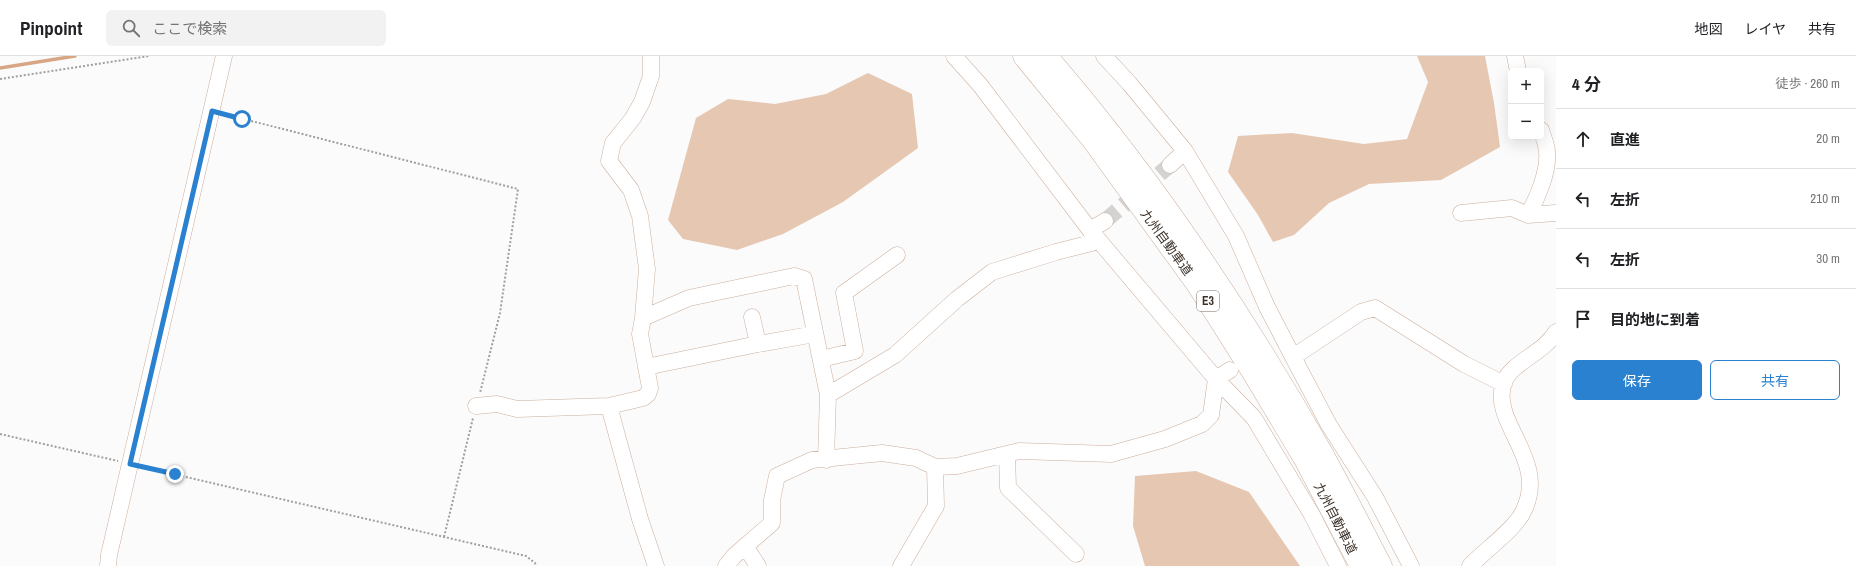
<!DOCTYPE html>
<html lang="ja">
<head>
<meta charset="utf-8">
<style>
	:root { --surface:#fff; --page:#f2f2f2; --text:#202124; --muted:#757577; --line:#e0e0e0; --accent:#2981cf }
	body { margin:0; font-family:"Archivo Narrow","Noto Sans JP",sans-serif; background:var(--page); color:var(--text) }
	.controls { position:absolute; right:12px; top:12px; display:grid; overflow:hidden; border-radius:6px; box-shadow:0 4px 16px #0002 }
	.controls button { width:36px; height:36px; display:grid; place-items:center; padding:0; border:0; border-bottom:1px solid var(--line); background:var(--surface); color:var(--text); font:20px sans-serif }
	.stop { position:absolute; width:12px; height:12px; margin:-9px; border:3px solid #2981cf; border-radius:50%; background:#fff }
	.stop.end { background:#2981cf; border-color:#fff; box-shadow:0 1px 4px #0008 }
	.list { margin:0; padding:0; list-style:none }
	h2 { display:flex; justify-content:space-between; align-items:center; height:52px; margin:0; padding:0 16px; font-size:17px }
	h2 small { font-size:13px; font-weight:400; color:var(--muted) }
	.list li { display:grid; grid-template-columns:26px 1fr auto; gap:12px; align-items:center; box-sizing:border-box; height:60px; padding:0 16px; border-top:1px solid var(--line) }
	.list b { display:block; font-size:15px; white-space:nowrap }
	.list em { font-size:13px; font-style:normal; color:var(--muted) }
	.actions { display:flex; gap:8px; padding:12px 16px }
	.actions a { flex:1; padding:9px 0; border:1px solid var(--accent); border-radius:6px; text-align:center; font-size:14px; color:var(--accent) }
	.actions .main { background:var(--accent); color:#fff }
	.icon { flex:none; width:22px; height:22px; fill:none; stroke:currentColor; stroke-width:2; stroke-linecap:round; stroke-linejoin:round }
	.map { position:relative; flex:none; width:1556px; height:510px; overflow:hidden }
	header { display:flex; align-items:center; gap:24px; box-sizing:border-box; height:56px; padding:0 20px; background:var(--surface); border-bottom:1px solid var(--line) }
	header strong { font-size:19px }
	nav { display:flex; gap:22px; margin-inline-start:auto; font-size:14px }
	.search { width:280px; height:36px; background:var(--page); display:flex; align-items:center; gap:10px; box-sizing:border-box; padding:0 14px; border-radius:6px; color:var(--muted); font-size:15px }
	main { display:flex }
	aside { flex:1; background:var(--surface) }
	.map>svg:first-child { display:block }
	.green { fill:#e6c7b2 }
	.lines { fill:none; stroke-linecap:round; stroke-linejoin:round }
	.stream { stroke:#d8a684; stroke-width:3.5 }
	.minor-tunnel { stroke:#d5d3d1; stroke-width:16; stroke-dasharray:16 8; stroke-linecap:butt }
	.minor-casing { stroke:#cbae9b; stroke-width:17 }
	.highway-casing { stroke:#cbae9b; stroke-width:23 }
	.path { stroke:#a39e9a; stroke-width:2; stroke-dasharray:2 2; stroke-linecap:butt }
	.minor { stroke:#fff; stroke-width:16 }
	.highway { stroke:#fff; stroke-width:22 }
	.route { stroke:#2981cf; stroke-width:5 }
	.labels { text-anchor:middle; stroke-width:3; stroke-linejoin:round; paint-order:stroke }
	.shield { fill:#fff; stroke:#766f69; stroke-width:1 }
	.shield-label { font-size:12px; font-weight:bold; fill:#3c3129 }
	.street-label { font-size:13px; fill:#3c3129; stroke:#fff }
</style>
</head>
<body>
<header>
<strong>Pinpoint</strong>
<div class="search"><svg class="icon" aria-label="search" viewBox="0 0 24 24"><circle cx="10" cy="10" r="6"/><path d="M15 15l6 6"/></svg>ここで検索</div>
<nav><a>地図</a><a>レイヤ</a><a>共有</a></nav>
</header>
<main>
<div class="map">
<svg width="1556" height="510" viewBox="0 0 1556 510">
	<rect width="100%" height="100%" fill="#fbfbfb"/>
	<path class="green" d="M1417,0H1485L1494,47L1500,91L1441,124L1369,128L1329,147L1294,179L1273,186L1258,159L1228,116L1238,80L1292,77L1364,88L1407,83L1428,26Z
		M868,17L912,38L918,92L843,146L783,178L737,194L683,183L668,164L696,62L728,43L775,48L826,38Z
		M1196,415L1249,436L1300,510H1145L1133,470L1135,420Z"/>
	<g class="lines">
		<path class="stream" d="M0,12L75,0"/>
		<path class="minor-tunnel" d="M1105,165L1170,109"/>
		<defs>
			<path id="minor" d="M954,0L980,29L1090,174L1216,323L1254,362L1312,459L1338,510
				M1104,0L1129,27L1185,95L1236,180L1267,251L1293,301L1329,369L1375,441L1411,510
				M1515,0L1518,15
				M1170,109L1185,95
				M1461,157L1512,152L1528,159C1537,143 1549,115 1547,96C1547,89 1543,81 1541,74
				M1528,159L1556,157
				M1090,174L1105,165
				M752,261L758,288L815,278
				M643,262L689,242L794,220L804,223L828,339
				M1293,301L1361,256L1375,252L1464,308L1504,328
				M821,303L855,295L844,237L897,199
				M646,311L758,288
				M476,350L497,348L517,353L609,350L643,342L648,338L650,332L640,278L643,262L647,213L640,160L631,134L609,105L613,87L633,62L642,46L651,20V0
				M609,350L640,463L656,510
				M1007,398L1008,432L1076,498
				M826,404L828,339L895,299L957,243L992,216L1056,196L1099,185
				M745,490L758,510
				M108,510L109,499L224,0
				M726,510L734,500L772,467V444L777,420L812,404L882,397L916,402L935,411L957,410L1019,395L1111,398L1165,383L1202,368L1211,359L1216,323L1230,314
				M901,510L936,450L935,411
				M1470,510C1485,494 1514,474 1523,456C1550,403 1489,367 1504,326C1512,306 1544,297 1556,276"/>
			<path id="highway" d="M1024,0L1093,84L1198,229L1253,316L1305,403L1361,510
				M1046,0C1151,121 1242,257 1321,396C1342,434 1361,472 1381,510"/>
		</defs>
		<use href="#minor" class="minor-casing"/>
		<use href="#highway" class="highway-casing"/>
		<path class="path" d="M0,23L149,0
			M224,58L518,133L500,257L480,337
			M0,378L118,405
			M143,411L526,500L535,507L536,510
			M444,481L473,362"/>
		<use href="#minor" class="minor"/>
		<use href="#highway" class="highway"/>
	</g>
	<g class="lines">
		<path class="route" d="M175,418L130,408L212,55L242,63"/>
	</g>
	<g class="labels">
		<rect class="shield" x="1197" y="235" width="22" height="20" rx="3"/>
		<g class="shield-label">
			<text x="1208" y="249">E3</text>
		</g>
		<g class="street-label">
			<text transform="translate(1167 186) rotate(54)" y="5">九州自動車道</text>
			<text transform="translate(1336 462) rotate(63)" y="5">九州自動車道</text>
		</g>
	</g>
</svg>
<div class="controls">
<button>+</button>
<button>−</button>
</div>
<div class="stop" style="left:242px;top:63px"></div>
<div class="stop end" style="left:175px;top:418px"></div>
</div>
<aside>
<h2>4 分<small>徒歩 · 260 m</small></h2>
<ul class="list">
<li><svg class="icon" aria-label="ahead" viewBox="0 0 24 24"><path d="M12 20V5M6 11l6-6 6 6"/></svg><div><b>直進</b></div><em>20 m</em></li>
<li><svg class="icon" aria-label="left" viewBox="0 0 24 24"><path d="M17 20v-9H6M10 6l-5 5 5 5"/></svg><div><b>左折</b></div><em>210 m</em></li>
<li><svg class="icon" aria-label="left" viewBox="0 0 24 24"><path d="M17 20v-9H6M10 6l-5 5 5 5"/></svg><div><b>左折</b></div><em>30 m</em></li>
<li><svg class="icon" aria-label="arrive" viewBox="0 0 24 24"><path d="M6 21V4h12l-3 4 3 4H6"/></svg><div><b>目的地に到着</b></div></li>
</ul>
<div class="actions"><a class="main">保存</a><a>共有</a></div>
</aside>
</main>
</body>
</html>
